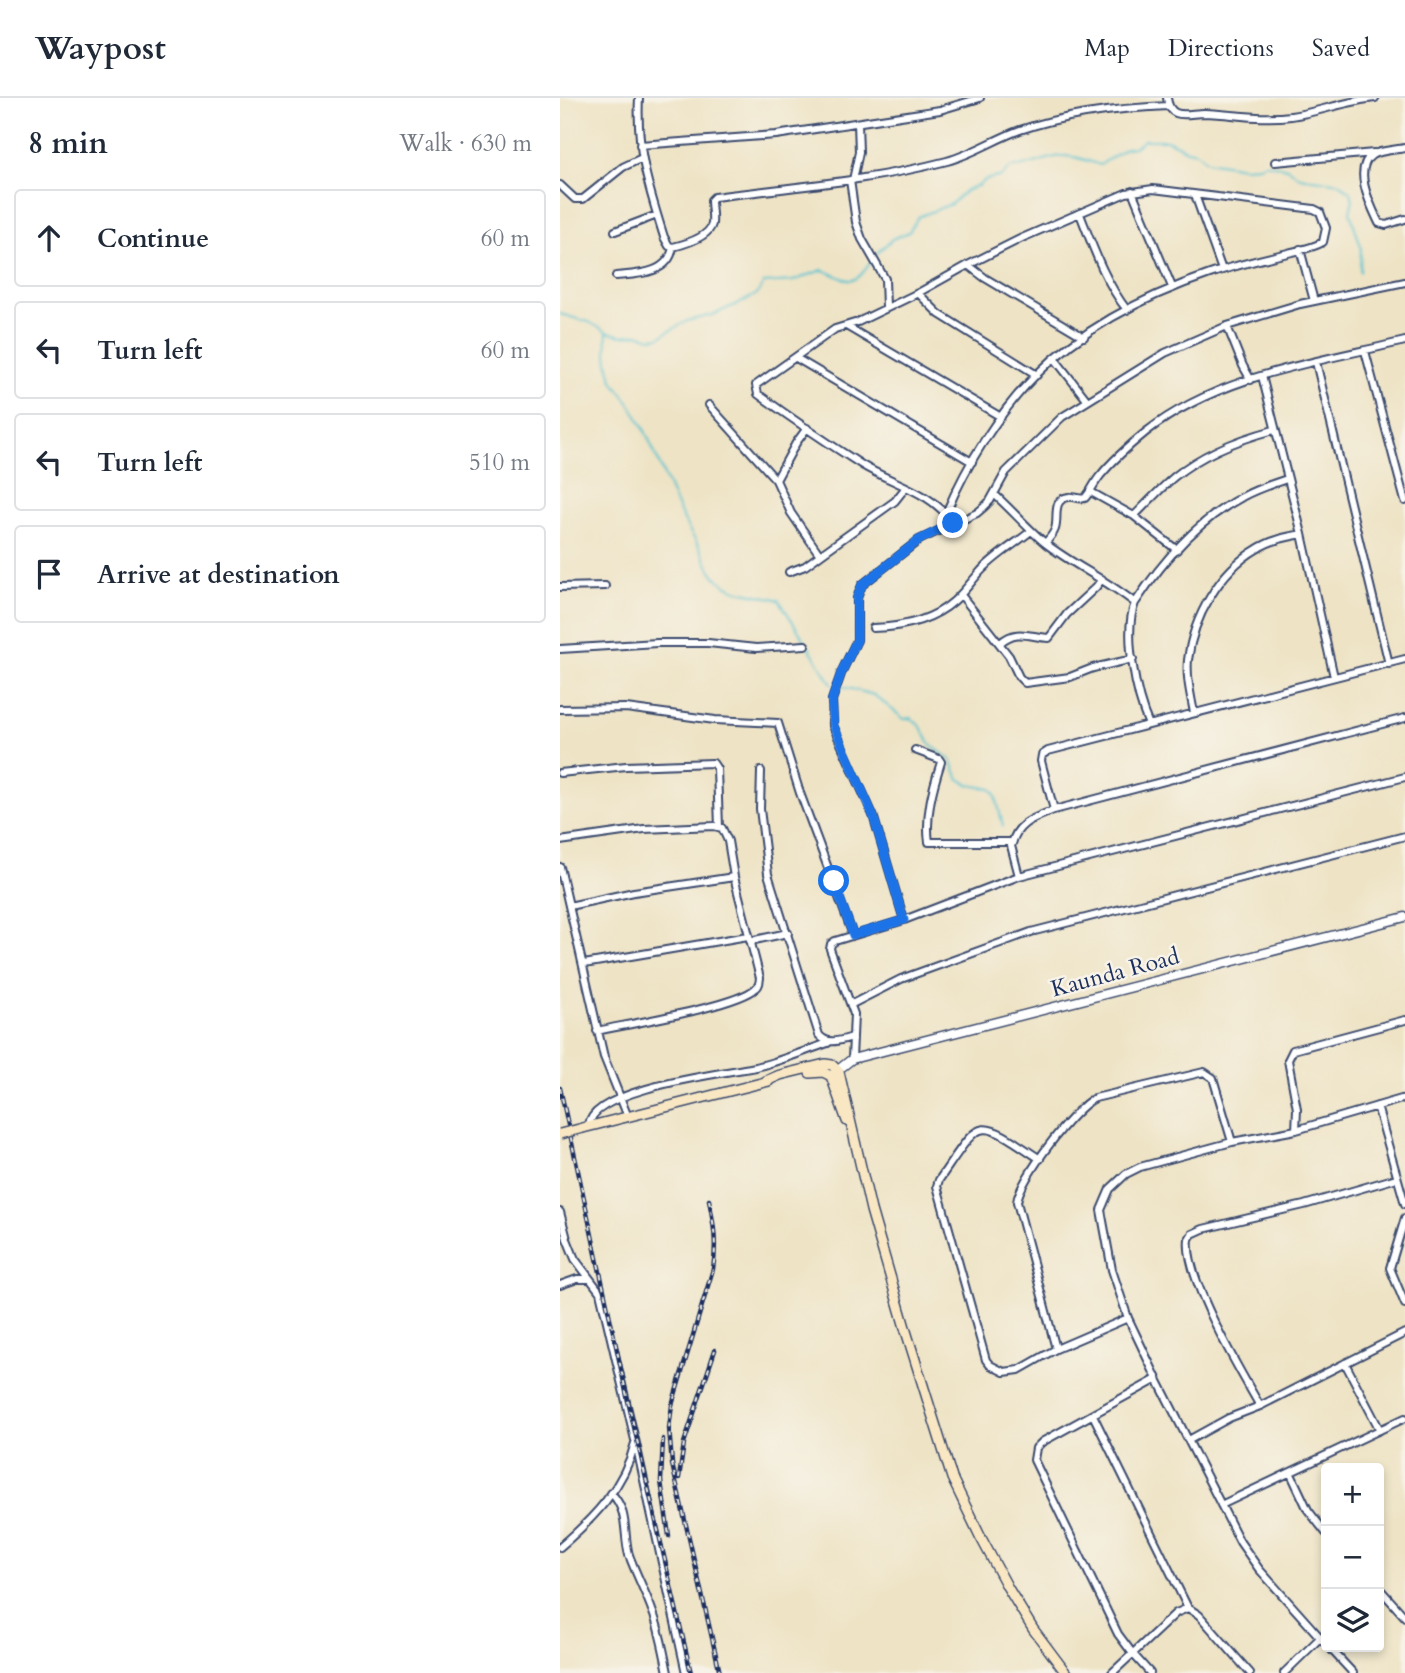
<!DOCTYPE html>
<html lang="en">
<head>
<meta charset="utf-8">
<style>
	:root { --surface:#fff; --page:#f6f6f7; --text:#1f2937; --muted:#747a83; --line:#e0e1e3 }
	body { margin:0; font-family:Cardo,serif; background:var(--page); color:var(--text) }
	.controls { position:absolute; right:21px; bottom:21px; display:grid; overflow:hidden; border-radius:7px; box-shadow:0 4px 10px #0003 }
	.controls button { width:63px; height:63px; display:grid; place-items:center; padding:0; border:0; border-bottom:2px solid var(--line); background:var(--surface); color:var(--text); font:35px sans-serif }
	.stop { position:absolute; width:21px; height:21px; margin:-16px; border:5px solid #1a73e8; border-radius:50%; background:#fff }
	.stop.end { background:#1a73e8; border-color:#fff; box-shadow:0 2px 7px #0008 }
	.list { margin:0; padding:0; list-style:none }
	h2 { display:flex; justify-content:space-between; align-items:center; height:91px; margin:0; padding:0 28px; font-size:30px }
	h2 small { font-size:23px; font-weight:400; color:var(--muted) }
	.list li { display:grid; grid-template-columns:46px 1fr auto; gap:21px; align-items:center; box-sizing:border-box; height:98px; margin:0 14px 14px; padding:0 14px; border:2px solid var(--line); border-radius:7px }
	.list b { display:block; font-size:26px; white-space:nowrap }
	.list em { font-size:23px; font-style:normal; color:var(--muted) }
	.icon { flex:none; width:38px; height:38px; fill:none; stroke:currentColor; stroke-width:2; stroke-linecap:round; stroke-linejoin:round }
	.map { position:relative; flex:none; width:845px; height:1575px; overflow:hidden }
	header { display:flex; align-items:center; gap:42px; box-sizing:border-box; height:98px; padding:0 35px; background:var(--surface); border-bottom:2px solid var(--line) }
	header strong { font-size:33px }
	nav { display:flex; gap:38px; margin-inline-start:auto; font-size:24px }
	main { display:flex }
	aside { flex:1; background:var(--surface) }
	.map>svg:first-child { display:block }
	.lines { fill:none; stroke-linecap:round; stroke-linejoin:round }
	.stream { stroke:#56c2d0; stroke-width:2 }
	.minor-casing { stroke:#3b4a6d; stroke-width:10 }
	.tertiary-casing { stroke:#3b4a6d; stroke-width:11 }
	.secondary-casing { stroke:#3b4a6d; stroke-width:12 }
	.minor { stroke:#fff; stroke-width:6 }
	.tertiary { stroke:#fff; stroke-width:8 }
	.secondary { stroke:#f9e7c3; stroke-width:9 }
	.rail-casing { stroke:#1b2f5e; stroke-width:4.5 }
	.rail { stroke:#f7f3e8; stroke-width:2; stroke-dasharray:5; stroke-linecap:butt }
	.secondary-bridge-casing { stroke:#3b4a6d; stroke-width:12; stroke-linecap:butt }
	.secondary-bridge { stroke:#f9e7c3; stroke-width:9 }
	.route { stroke:#1a73e8; stroke-width:9 }
	.labels { text-anchor:middle; stroke-width:5; stroke-linejoin:round; paint-order:stroke }
	.street-label { font-size:23px; fill:#1b2f5e; stroke:#f7f3e8 }
</style>
</head>
<body>
<header>
<strong>Waypost</strong>
<nav><a>Map</a><a>Directions</a><a>Saved</a></nav>
</header>
<main>
<aside>
<h2>8 min<small>Walk · 630 m</small></h2>
<ul class="list">
<li><svg class="icon" aria-label="ahead" viewBox="0 0 24 24"><path d="M12 20V5M6 11l6-6 6 6"/></svg><div><b>Continue</b></div><em>60 m</em></li>
<li><svg class="icon" aria-label="left" viewBox="0 0 24 24"><path d="M17 20v-9H6M10 6l-5 5 5 5"/></svg><div><b>Turn left</b></div><em>60 m</em></li>
<li><svg class="icon" aria-label="left" viewBox="0 0 24 24"><path d="M17 20v-9H6M10 6l-5 5 5 5"/></svg><div><b>Turn left</b></div><em>510 m</em></li>
<li><svg class="icon" aria-label="arrive" viewBox="0 0 24 24"><path d="M6 21V4h12l-3 4 3 4H6"/></svg><div><b>Arrive at destination</b></div></li>
</ul>
</aside>
<div class="map">
<svg width="845" height="1575" viewBox="0 0 845 1575">
	<rect width="100%" height="100%" fill="#f7f3e8"/>
	<filter id="ink" filterUnits="userSpaceOnUse"><feTurbulence type="fractalNoise" baseFrequency=".0143" numOctaves="2"/><feDisplacementMap in="SourceGraphic" scale="14" xChannelSelector="R" yChannelSelector="G"/><feConvolveMatrix kernelMatrix="1 2 1 2 8 2 1 2 1" color-interpolation-filters="sRGB"/></filter>
	<filter id="wash" filterUnits="userSpaceOnUse"><feTurbulence type="fractalNoise" baseFrequency=".00686" numOctaves="4" result="noise"/><feDisplacementMap in="SourceGraphic" scale="28" xChannelSelector="R" yChannelSelector="G"/><feGaussianBlur stdDeviation="1.57" result="paint"/><feColorMatrix in="noise" values="0 0 0 0 0 0 0 0 0 0 0 0 0 0 0 0 0 1.4 0 .05"/><feComposite in="paint" operator="in"/></filter>
	<g filter="url(#wash)">
		<rect width="100%" height="100%" fill="#eee3c5"/>
		<g class="lines">
			<path class="stream" d="M317,155L332,141L349,134L358,119L391,106L405,93L418,88L425,82L442,78L451,69C467,70 484,60 501,58C514,57 528,63 540,67L566,50L575,49L584,42H607L627,52L637,54L647,63L683,69L700,68L705,65L727,70L740,79L780,85L790,94L793,101L790,114L801,149L800,174
				M0,216L29,224L47,234L62,238L78,236L91,240L99,239L127,223L153,217L188,201L197,196L204,185L233,183L262,172C286,179 291,194 310,165
				M47,234C46,250 47,268 53,282C56,289 62,294 66,300C73,310 79,321 85,333C103,370 114,410 137,445C144,455 146,468 155,478C172,497 197,495 219,502L272,586
				M280,588L314,597L344,621L351,620L361,629L371,647L391,662L399,681L410,687L431,691L435,695L443,728"/>
		</g>
	</g>
	<g filter="url(#ink)">
		<g class="lines">
			<defs>
				<path id="minor" d="M79,0C76,51 89,91 104,139L109,148L113,149C125,146 149,139 152,126C153,118 151,110 151,102L154,99C232,89 311,83 387,63C413,56 435,41 460,32C507,16 559,10 608,8
					M607,0C610,23 627,15 644,15C675,16 700,22 731,18C759,14 786,3 815,0
					M80,47L216,37L380,12L420,0
					M845,50C835,52 821,52 812,57C792,71 811,108 819,125L826,127L845,121
					M715,64L814,55
					M290,82L296,124L302,141L325,181L326,209
					M293,82L299,54L298,25
					M0,87L15,101H23L63,69L82,60
					M572,93L612,189
					M635,97L662,172
					M520,116C533,149 545,184 567,212
					M55,133L97,117
					M740,151L754,203
					M408,167L425,180L524,239
					M56,178C78,176 109,176 113,149
					M358,195L379,216L477,277
					M286,228L441,319
					M667,228L683,268L691,282
					M805,253L845,403
					M236,260L412,364
					M495,261L527,302
					M756,264L829,566
					M702,278L742,436L774,579
					M149,307L216,382L231,415L260,457L335,403L346,389
					M216,382L236,345L247,330
					M531,394L574,418L617,452
					M434,396C452,412 467,430 485,445C513,467 547,482 575,505
					M386,415C407,366 438,315 476,277C523,230 588,197 650,176C676,167 702,161 728,155C740,152 753,150 763,144L766,130L760,114L754,111L593,91L566,95L462,140L408,167L358,195L298,224L275,231L196,287L198,296C232,321 266,344 302,367C333,386 371,393 393,425
					M574,418C587,405 600,391 614,379C642,356 680,341 714,332
					M485,445C489,441 493,437 495,431C499,420 491,401 509,399C515,398 519,402 525,400C531,394 534,385 540,378C552,363 570,347 586,334C658,277 758,264 845,243
					M229,474L245,468L260,457
					M0,489L45,488
					M401,497L449,558L459,579L465,585L510,579L533,570L573,561
					M313,530C342,529 372,523 394,503C404,494 411,484 420,474C434,458 454,447 471,433
					M440,545C457,530 469,539 489,540L507,516L536,489L542,481
					M0,551L97,545H148L196,550L245,547
					M0,611L66,610L155,622L218,625L240,695L293,837
					M634,615C631,598 626,580 628,562C633,520 659,473 697,451C711,442 726,439 742,436
					M589,627C576,598 563,535 575,505C602,464 638,422 682,399C696,391 712,386 727,381
					M355,652L379,661L381,664C373,689 365,718 369,744H450L459,778
					M201,673L200,711L208,776L259,937C268,948 281,942 293,939
					M0,675L66,668L153,665L157,671L159,729
					M494,712L481,663L482,657L488,653L845,561
					M0,743L84,731L154,728L162,730L168,743L174,779L200,880C199,885 200,887 196,890C178,908 68,926 37,933
					M452,746C457,724 475,720 494,712L845,620
					M0,769L44,959L68,1019
					M9,808L74,794L174,779
					M344,822L313,717L273,628L272,602L282,573L297,542V500L302,487L359,442L417,415L424,409L430,403L446,374L502,319L605,255L667,228L740,206L845,184
					M190,843L228,835
					M24,866L188,838
					M292,906L341,881L471,834L845,738
					M292,961L294,916L270,851L271,846L275,843L344,822L459,778L845,679
					M817,1008L845,1106
					M29,1028C30,991 165,975 196,969C221,963 244,953 268,945
					M736,1032L737,1011L728,962L733,952L845,922
					M480,1061C415,1017 422,1020 379,1082L377,1088L426,1262L430,1267L444,1274L459,1272L496,1251L568,1220
					M0,1114L7,1141L15,1161L40,1194L75,1342
					M845,1120L830,1170L845,1206
					M0,1187L17,1181H29
					M496,1251L457,1104C459,1082 515,1008 535,1000L644,974L653,980L672,1044
					M785,1265L820,1332
					M700,1308C680,1273 624,1179 629,1141L632,1136L643,1131L744,1107L837,1080
					M533,1317L628,1510
					M75,1341L126,1575
					M629,1342L669,1320L700,1308L845,1235
					M731,1376L748,1412L766,1435
					M52,1396C69,1414 63,1436 69,1457C76,1476 85,1493 92,1512C100,1532 104,1554 108,1575
					M661,1407L845,1320
					M0,1449C34,1420 64,1389 75,1345
					M819,1490L845,1519
					M766,1546L699,1471L680,1444L597,1281L568,1220L552,1172L541,1112L550,1091L566,1076L580,1069L672,1044L736,1032L845,1000
					M769,1549L793,1575
					M552,1575L616,1515L628,1510L639,1517L690,1575
					M590,1575L573,1556L558,1536L474,1362L476,1350L482,1344L597,1281
					M724,1575L761,1539"/>
				<path id="tertiary" d="M273,976L292,961L845,819"/>
				<path id="secondary" d="M250,975L263,974L271,978L287,1023
					M206,983L220,977L265,966L272,967L279,974L311,1112L346,1233L392,1380L420,1438L448,1490L473,1531L506,1575
					M23,1030L209,983"/>
			</defs>
			<use href="#minor" class="minor-casing"/>
			<use href="#tertiary" class="tertiary-casing"/>
			<use href="#secondary" class="secondary-casing"/>
			<use href="#minor" class="minor"/>
			<use href="#tertiary" class="tertiary"/>
			<use href="#secondary" class="secondary"/>
			<defs>
				<path id="rail" d="M0,990L68,1303L131,1575
					M149,1102C154,1126 157,1146 153,1171L112,1307L109,1330L112,1366L160,1575
					M103,1341L101,1383L109,1438
					M119,1380L124,1345L155,1252"/>
			</defs>
			<use href="#rail" class="rail-casing"/>
			<use href="#rail" class="rail"/>
			<defs>
				<path id="secondary-bridge" d="M0,1036L23,1030"/>
			</defs>
			<use href="#secondary-bridge" class="secondary-bridge-casing"/>
			<use href="#secondary-bridge" class="secondary-bridge"/>
		</g>
	</g>
	<g class="lines" filter="url(#ink)">
		<path class="route" d="M274,783L293,837L344,822L313,717L274,628L272,602L282,573L297,542V500L302,487L359,442L393,425"/>
	</g>
	<g class="labels">
		<g class="street-label">
			<text transform="translate(555 874) rotate(-15)" y="8">Kaunda Road</text>
		</g>
	</g>
</svg>
<div class="controls">
<button>+</button>
<button>−</button>
<button><svg class="icon" aria-label="layers" viewBox="0 0 24 24"><path d="M12 4l9 5-9 5-9-5zM3 14l9 5 9-5"/></svg></button>
</div>
<div class="stop" style="left:274px;top:783px"></div>
<div class="stop end" style="left:393px;top:425px"></div>
</div>
</main>
</body>
</html>
